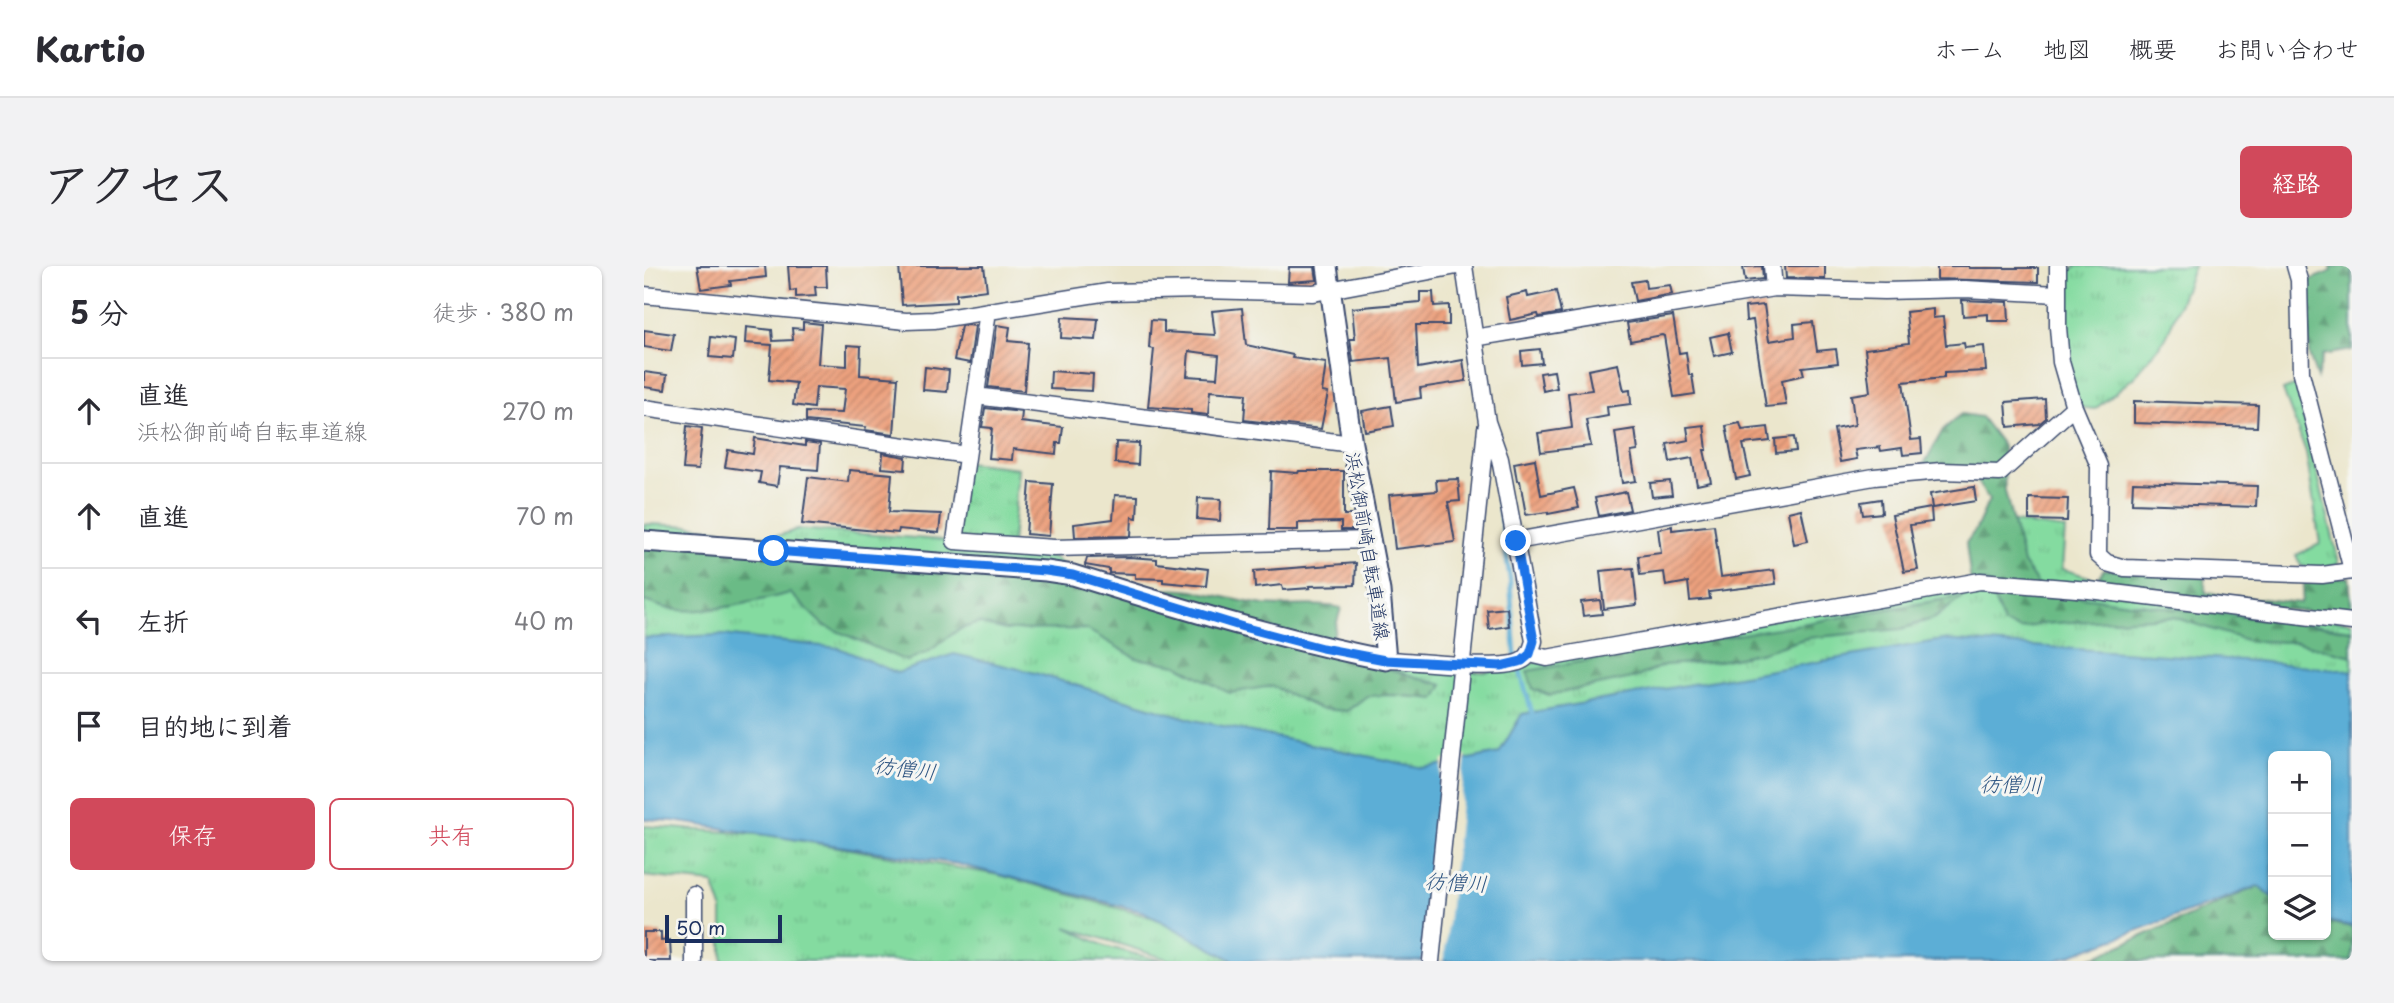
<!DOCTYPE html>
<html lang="ja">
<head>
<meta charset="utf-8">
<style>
	:root { --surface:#fff; --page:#f2f2f3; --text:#2b2b33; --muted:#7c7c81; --line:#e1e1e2; --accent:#d1495b }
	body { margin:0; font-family:"Playpen Sans","Klee One",sans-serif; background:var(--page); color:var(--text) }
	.controls { position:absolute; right:21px; bottom:21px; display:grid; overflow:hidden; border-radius:10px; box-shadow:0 2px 5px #0004 }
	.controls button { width:63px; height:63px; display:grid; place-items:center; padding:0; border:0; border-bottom:2px solid var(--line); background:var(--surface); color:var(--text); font:35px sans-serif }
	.scale { position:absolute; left:21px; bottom:18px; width:117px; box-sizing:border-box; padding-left:7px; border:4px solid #1b2f5e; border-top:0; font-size:19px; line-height:24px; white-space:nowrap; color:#1b2f5e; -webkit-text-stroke:5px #f6f6f2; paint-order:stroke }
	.stop { position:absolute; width:21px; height:21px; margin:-16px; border:5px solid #1a73e8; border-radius:50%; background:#fff }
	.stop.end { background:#1a73e8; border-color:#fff; box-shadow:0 2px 7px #0008 }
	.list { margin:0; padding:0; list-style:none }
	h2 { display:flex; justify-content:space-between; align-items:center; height:91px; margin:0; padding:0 28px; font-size:30px }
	h2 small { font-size:23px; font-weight:400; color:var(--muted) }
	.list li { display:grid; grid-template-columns:46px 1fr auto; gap:21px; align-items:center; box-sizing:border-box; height:105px; padding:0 28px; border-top:2px solid var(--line) }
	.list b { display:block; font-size:26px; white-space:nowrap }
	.list p { margin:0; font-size:23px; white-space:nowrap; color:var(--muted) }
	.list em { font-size:23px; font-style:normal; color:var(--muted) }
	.actions { display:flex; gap:14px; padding:21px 28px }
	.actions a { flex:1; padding:16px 0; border:2px solid var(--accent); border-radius:10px; text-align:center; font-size:24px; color:var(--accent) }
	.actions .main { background:var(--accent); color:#fff }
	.icon { flex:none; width:38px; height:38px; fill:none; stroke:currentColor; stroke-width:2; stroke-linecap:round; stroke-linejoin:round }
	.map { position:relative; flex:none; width:1708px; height:695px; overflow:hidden; border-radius:10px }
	header { display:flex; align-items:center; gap:42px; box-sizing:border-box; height:98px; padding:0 35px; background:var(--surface); border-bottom:2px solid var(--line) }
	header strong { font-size:33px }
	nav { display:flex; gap:38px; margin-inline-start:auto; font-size:24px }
	.intro { display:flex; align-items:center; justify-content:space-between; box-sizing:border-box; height:168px; padding:0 42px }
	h1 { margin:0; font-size:49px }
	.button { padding:18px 32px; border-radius:10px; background:var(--accent); color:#fff; font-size:24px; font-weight:700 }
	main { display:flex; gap:42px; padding:0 42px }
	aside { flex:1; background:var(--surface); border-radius:10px; box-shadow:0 2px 5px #0004 }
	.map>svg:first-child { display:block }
	.grass { fill:url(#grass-tufts); stroke:#50857f; stroke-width:2 }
	.forest { fill:url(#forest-firs); stroke:#437572; stroke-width:2 }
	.water { fill:#5baed6; stroke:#3b6e9a; stroke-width:2 }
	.pier { fill:#ebe6cc }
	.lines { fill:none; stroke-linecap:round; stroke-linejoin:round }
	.stream { stroke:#5baed6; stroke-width:4.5 }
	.building { fill:url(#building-hatch); fill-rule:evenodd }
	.minor-casing { stroke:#3a4a6e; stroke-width:19 }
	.major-casing { stroke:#3a4a6e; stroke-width:23 }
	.minor { stroke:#fff; stroke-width:16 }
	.major { stroke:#fff; stroke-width:19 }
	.route { stroke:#1a73e8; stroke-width:9 }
	.labels { text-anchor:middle; stroke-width:6; stroke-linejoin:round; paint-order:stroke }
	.street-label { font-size:19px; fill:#1b2f5e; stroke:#f6f6f2 }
	.water-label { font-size:21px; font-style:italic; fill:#2e5582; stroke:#f6f6f2 }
</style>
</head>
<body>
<header>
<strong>Kartio</strong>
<nav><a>ホーム</a><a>地図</a><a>概要</a><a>お問い合わせ</a></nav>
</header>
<div class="intro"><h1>アクセス</h1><a class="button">経路</a></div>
<main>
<aside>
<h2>5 分<small>徒歩 · 380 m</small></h2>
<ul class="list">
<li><svg class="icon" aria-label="ahead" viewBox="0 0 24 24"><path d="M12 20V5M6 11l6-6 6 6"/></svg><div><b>直進</b><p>浜松御前崎自転車道線</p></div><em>270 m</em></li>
<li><svg class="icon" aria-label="ahead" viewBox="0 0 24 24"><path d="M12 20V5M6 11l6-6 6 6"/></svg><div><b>直進</b></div><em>70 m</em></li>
<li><svg class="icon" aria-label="left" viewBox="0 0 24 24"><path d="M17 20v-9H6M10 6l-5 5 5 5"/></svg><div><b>左折</b></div><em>40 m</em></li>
<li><svg class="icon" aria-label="arrive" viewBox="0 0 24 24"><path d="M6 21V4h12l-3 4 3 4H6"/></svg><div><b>目的地に到着</b></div></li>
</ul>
<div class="actions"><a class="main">保存</a><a>共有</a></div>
</aside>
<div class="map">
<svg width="1708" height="695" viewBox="0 0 1708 695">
	<defs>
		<pattern id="grass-tufts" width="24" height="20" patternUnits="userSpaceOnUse" patternTransform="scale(1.75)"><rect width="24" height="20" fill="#84dba0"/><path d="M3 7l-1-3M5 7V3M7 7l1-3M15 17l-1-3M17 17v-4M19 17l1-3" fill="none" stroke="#71bc8c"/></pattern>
		<pattern id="forest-firs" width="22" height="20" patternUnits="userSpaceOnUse" patternTransform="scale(1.75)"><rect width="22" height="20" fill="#6bbb86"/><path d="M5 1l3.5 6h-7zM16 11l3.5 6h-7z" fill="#579871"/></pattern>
		<pattern id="building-hatch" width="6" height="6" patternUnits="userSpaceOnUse" patternTransform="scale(1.75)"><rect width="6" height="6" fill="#eda17e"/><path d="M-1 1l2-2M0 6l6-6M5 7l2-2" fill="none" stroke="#bf846a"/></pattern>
	</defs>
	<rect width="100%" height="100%" fill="#f6f6f2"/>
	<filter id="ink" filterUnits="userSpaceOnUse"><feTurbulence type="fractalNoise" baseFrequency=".0143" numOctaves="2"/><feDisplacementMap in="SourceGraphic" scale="14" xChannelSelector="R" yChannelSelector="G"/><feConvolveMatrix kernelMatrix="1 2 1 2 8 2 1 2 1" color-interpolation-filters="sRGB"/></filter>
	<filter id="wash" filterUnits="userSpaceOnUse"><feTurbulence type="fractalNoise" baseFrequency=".00686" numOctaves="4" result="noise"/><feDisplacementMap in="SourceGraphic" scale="28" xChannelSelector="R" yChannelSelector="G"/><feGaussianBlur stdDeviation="1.57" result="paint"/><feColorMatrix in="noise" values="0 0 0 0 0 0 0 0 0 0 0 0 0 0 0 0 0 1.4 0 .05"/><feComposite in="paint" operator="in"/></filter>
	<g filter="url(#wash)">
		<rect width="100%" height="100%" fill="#ebe6cc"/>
		<path class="grass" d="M1432,0H1550L1522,72L1489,112L1451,143L1430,141L1414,61L1424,7Z
			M1652,119L1695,297L1682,303L1657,300L1652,289L1676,278L1662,186L1639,124Z
			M322,196L374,202L368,279L411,292L429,309L734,396L777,404L841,406L1327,317L1362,255L1421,263L1418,303L1523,334L1708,356V408L780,502L0,377V258C18,259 37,259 56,261C89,265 122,279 153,263L311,275Z
			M0,560L124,569L355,609L510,652L608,695H529L422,661L461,680L518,695H78V643L69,617L0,610Z"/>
		<path class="forest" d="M1687,0H1708V84L1679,89L1673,112L1665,89L1663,15L1688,5Z
			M1317,148L1337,151L1359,180L1361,225L1379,297L1395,320L1429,330L1708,364V390L1652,376L1605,375L1529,351L1428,356L1397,358L1376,363L1360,358L1343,316L1327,317L1322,277L1332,263L1345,234L1332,214L1275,207L1299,164Z
			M0,275L429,309L517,335L520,324C554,321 587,335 621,339C647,342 672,336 697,342L687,377L592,357L799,419L791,433L749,429L723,430L703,445L676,443L628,420L585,427L533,399L492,392L442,363L361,364L334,357L314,364L284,386L262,395L179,359L146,327C114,335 59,349 26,343C18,342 8,337 0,335Z
			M1460,303L1560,311L1562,327L1657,337L1661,314L1705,311L1708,350L1445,324Z
			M1320,330L1291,352L1257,363L1163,372L1119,386L1075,395L1020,399L993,411L905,429L889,423L883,405Z
			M1614,620L1629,631V669H1682V656L1708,661V695H1441Z"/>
		<path class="water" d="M79,369L195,382L253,407L310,388L384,405L550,454L780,502L855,487L878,448L1298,374L1612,395L1708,405V660L1682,655V490H1629V631L1614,620L1411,695H590L500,646L314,598L29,555L0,553V372Z"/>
		<path class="pier" d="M822,490L800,695H779L799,494Z"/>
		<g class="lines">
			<path class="stream" d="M853,228L866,313L871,388L889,450"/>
		</g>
		<g id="blocks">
			<path class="building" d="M53,0H121L122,11L86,15L87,19L57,23Z
				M144,0H182L183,21H171L172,30L152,31V24L146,25Z
				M255,0H340L343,24L312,28V36L258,39Z
				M1118,0L1119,13L1101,15L1099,1Z
				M1141,0H1181V13L1142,12Z
				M1293,0H1325V2H1394V16L1293,13Z
				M645,1H671L673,14L644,16Z
				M1001,14L1002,22L1026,19L1028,28L991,35L987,16Z
				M912,25L917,47L895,51L894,48L866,54L862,31L883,26L884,31Z
				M776,26H789L790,40L805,39V59H772L774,102L819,94L822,115L776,122L777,132L752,136L747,92L709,96L706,73H711L708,42L776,36Z
				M1318,34L1364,36L1365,55H1344V48L1319,50Z
				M1120,39L1125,75L1151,71L1150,58L1169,56L1173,85L1192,83L1194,97L1158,101L1160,109L1138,114L1142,139L1122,141L1109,54L1102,55L1101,41Z
				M598,42L602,79L649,89L648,92L682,97L678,126L684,127L677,163L600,154L602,128L566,125L564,149L547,147V144L504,141L510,83L505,82L507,54L520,55V66L571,69L568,45ZM545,85L575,89L573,112L543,110Z
				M1289,43V52L1299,51L1302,79L1320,77L1321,82L1340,80L1342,105L1300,107V112L1259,116L1267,174L1277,173L1278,187L1259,189L1258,182L1237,185L1236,181L1211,184L1213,193L1196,196L1190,163L1211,159L1207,129L1226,126L1221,83L1265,77L1262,46Z
				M1029,50L1035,87L1042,86L1045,109H1048L1051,128L1030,131L1020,70L1018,69L986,75L983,57Z
				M418,51L454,53L452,74L417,72Z
				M159,56L177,58L174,98L203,100V79L217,80L216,109L254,112L250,168L221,164L222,161L162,155V146L198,147L201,123L172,121L170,142L149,139L152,117L125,114L128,79L101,77L102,61L128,64L129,75L149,74L148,62L159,63Z
				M323,59L331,60L326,97L310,94L317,60Z
				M353,59L366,61L364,75L384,77L380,125L344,121Z
				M0,64L30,68L27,85L0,81Z
				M1084,67L1088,86L1070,90L1066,71Z
				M67,71L91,74L89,93L65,91Z
				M896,83L898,97L878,99L877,85Z
				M974,98L980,125L986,124L987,138L963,141L964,150L942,154L947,180L897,186L894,167L928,162L924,127L948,124L944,104Z
				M281,101L305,104L303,126L279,124Z
				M407,105L449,108L448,125L406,123Z
				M910,105L913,122L899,125L896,107Z
				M0,106L23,109L21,124L0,121Z
				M1401,133L1402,152L1395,158L1364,161L1362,136Z
				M1490,135L1614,139L1613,161L1490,157Z
				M747,140L750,160L721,165L718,145Z
				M341,142L378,146L377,156L419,161L417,177H413L412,188L369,183L368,194L345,192L348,162L338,161Z
				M1096,157L1098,164L1124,161L1126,175L1099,178L1106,210L1092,213L1082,160Z
				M1060,159L1063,184H1060L1067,216L1053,219L1048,192L1026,196L1023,178L1045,174L1043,161Z
				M43,160L58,162L54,204L39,203Z
				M991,163L994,185L987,186L992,215L978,217L971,166Z
				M1150,171L1152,185L1132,187L1131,173Z
				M111,172L161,180V176L176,178L174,204L136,201L133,220L115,217L117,206L81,201L84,184L109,188Z
				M472,176L495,177L494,199L471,197Z
				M239,187L262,191L261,204L238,202Z
				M891,193L897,229L930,222L935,242L904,248V246L882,249L876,215H873L870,197Z
				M205,204L248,208L245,246L297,248L295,267L255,263L254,267L158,258L164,211L204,216Z
				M627,205L654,207L655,205H700V249H709L712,264H697V256L654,257V264H625Z
				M814,213L816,235L804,236L811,276L751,283L745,229L793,225L792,214Z
				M1026,215L1028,229L1008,231L1006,217Z
				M386,216L409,218L405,270L382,268Z
				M1489,216L1613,220L1612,241L1488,237Z
				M1330,221L1332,235L1288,242L1286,228Z
				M982,226L986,244L955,250L951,232Z
				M471,229L494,230L493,252L488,251L487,270L431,271L430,258L469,253Z
				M554,232L577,233L576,255L553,253Z
				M1385,232L1424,233L1423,255L1385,254Z
				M1237,233L1238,247L1219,249L1217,236Z
				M1287,242L1288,256L1266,259L1274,304L1260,306L1248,249Z
				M1157,243L1164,275L1150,278L1144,246Z
				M1070,259L1077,311L1130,304L1132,318L1065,326L1066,333L1046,335L1044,316L1022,320L1020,306L996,309L994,290L1017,287L1014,263L1028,260V264Z
				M485,291L513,293V297L564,303L562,320L519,316V313L491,312V308L465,307V303L441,299L443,292Z
				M712,297L711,319L665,320L666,322L639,324L638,319L611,322L610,305Z
				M989,302L993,339L960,343L956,305Z
				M956,334L958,348L939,350L937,336Z
				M863,342L865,360L845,363L843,344Z
				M0,666H17V675L26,674L27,695H0Z"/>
		</g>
	</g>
	<g filter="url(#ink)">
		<use href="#blocks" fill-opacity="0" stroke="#3a4a6e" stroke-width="2"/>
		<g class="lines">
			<defs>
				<path id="minor" d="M1128,0L1130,22
					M1414,0V61L1417,96L1430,141L1455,200L1454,289L1463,297L1481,302L1678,309L1708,305
					M1651,0L1655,14L1657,107L1708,304
					M0,29L262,55L290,54L464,26L557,24L669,27L813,0
					M344,45L311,275L410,282L726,274
					M830,72L1130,22L1240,25L1321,23L1414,28
					M332,130L708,178
					M0,142L323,189
					M872,275L1230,211L1297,205L1356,207L1430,141
					M886,388L903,392L1336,315L1445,324L1708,356
					M742,394C770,394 860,407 879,394C886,390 888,382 890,375L856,193L843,156L820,0
					M50,695V629
					M787,695L842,162"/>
				<path id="major" d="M0,275L402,305L429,309C532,341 635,373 742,394L736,325L708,178L683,0"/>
			</defs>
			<use href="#minor" class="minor-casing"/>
			<use href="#major" class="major-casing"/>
			<use href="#minor" class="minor"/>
			<use href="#major" class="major"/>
		</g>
	</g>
	<g class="lines" filter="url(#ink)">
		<path class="route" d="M130,285L402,305L429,309L599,361L678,382L741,394L857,400L878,395L886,388L890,375L872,275"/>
	</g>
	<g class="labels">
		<g class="street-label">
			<text transform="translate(724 280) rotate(81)" y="7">浜松御前崎自転車道線</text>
		</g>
		<g class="water-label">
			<text transform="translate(261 503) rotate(7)" y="7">彷僧川</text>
			<text transform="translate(1367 519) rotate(1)" y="7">彷僧川</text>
			<text transform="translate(812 617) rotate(3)" y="7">彷僧川</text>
		</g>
	</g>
</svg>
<div class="controls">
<button>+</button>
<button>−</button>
<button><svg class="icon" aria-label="layers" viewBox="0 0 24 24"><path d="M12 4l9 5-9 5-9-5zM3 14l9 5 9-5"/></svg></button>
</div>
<div class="scale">50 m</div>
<div class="stop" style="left:130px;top:285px"></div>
<div class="stop end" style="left:872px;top:275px"></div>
</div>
</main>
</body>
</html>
